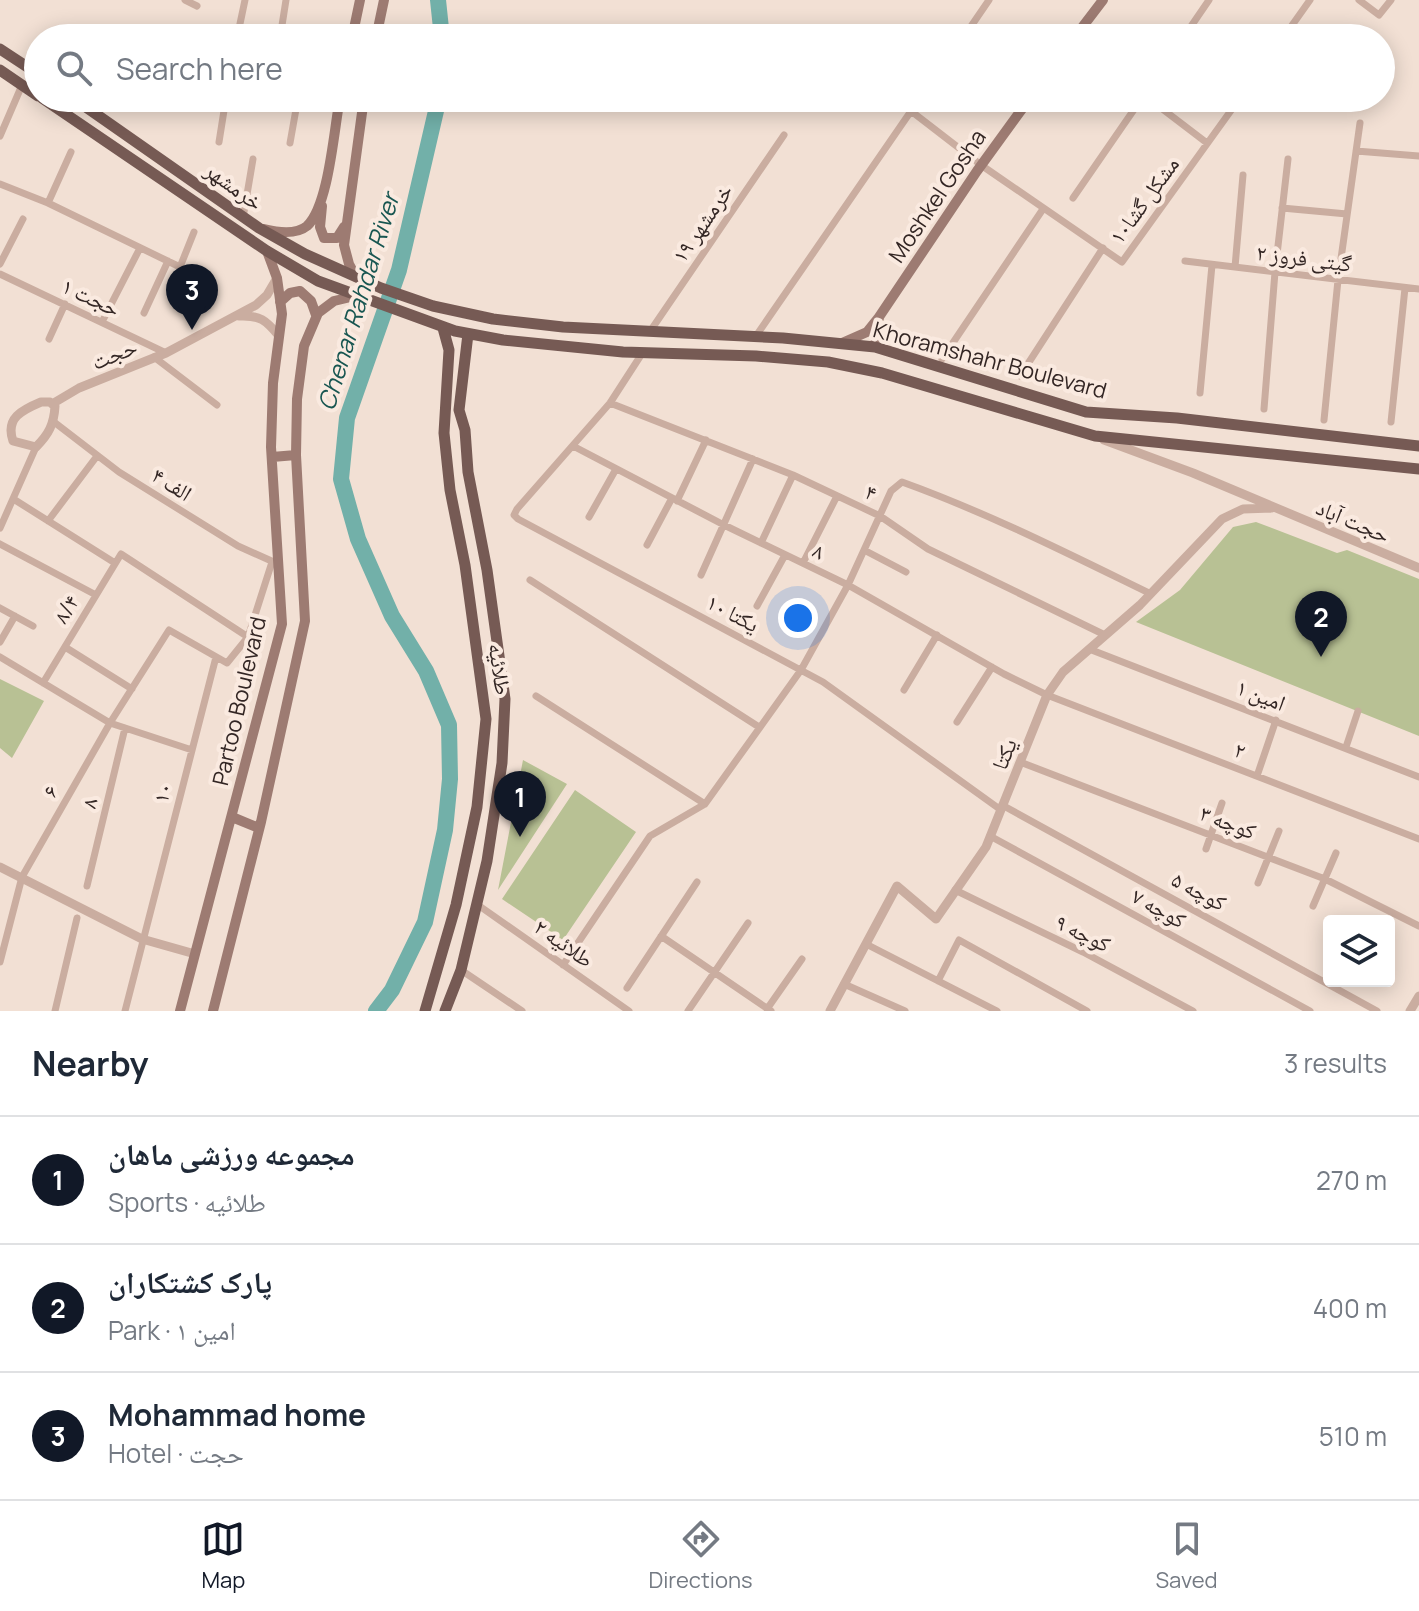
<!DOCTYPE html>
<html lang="en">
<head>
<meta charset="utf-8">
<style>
	:root { --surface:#fff; --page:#f6f6f7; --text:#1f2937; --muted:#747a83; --line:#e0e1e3; --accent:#111827 }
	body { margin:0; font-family:Manrope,"Noto Naskh Arabic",sans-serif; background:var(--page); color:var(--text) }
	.controls { position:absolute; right:24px; bottom:24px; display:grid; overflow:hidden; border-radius:8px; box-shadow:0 4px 20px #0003 }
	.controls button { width:72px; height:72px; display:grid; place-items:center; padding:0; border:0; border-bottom:2px solid var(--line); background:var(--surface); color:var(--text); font:40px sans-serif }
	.you { position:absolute; left:798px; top:618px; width:28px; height:28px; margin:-20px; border:6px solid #fff; border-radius:50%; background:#1a73e8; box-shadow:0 0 0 12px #1a73e833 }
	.badge { display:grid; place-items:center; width:52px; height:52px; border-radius:50%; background:var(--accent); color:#fff; font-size:26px; font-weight:700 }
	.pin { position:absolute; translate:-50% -66px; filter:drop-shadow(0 2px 4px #0008) }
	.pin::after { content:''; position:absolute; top:42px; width:28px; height:24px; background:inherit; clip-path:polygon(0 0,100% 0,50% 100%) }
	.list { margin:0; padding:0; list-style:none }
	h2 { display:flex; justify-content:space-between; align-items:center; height:104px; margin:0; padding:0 32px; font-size:34px }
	h2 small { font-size:26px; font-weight:400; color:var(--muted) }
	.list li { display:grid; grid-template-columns:52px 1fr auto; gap:24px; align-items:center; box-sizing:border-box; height:128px; padding:0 32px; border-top:2px solid var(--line) }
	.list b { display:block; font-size:30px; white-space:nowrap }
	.list p { margin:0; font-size:26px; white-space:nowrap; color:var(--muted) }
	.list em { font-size:26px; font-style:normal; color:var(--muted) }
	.icon { flex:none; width:44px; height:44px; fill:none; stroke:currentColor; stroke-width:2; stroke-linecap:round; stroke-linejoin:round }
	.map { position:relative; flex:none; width:1419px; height:1011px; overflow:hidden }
	.search { position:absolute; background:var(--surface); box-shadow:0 4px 20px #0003; left:24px; right:24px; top:24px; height:88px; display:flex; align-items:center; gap:20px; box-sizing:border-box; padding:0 28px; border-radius:44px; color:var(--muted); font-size:30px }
	.sheet { height:488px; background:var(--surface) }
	nav { display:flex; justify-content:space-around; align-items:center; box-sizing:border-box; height:112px; border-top:2px solid var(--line); background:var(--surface); font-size:22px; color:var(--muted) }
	nav a { display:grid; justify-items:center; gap:4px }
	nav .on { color:var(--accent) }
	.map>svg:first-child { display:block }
	.green { fill:#b8c194 }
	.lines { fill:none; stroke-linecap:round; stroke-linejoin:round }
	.river { stroke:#72b0a9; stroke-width:16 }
	.minor { stroke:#caada0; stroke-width:7 }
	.tertiary { stroke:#caada0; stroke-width:9 }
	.secondary { stroke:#9d7b72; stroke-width:10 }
	.primary { stroke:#765a54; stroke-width:11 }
	.labels { text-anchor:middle; stroke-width:8; stroke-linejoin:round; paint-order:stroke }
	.street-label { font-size:22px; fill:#332624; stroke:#faeae0 }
	.water-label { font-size:24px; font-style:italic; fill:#185651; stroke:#faeae0 }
</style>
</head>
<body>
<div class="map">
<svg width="1419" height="1011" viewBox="0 0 1419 1011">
	<rect width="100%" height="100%" fill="#f2e0d4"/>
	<path class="green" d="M1256,522L1337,553L1347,550L1419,579V736L1136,622L1180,590L1233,527Z
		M0,679L44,701L12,758L0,748Z
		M523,760L567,784L498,890Z
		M575,790L636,832L563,940L502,899Z"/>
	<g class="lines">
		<path class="river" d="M438,0L442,38
			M376,1011L392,990L425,922L445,830L450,779L449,725L426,671L392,616L358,539L341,479L347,418L399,270L439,98"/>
		<path class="minor" d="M185,0L197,6
			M1359,0L1379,15L1391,0
			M237,34L259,38
			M237,38L245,0
			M280,38L286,0
			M963,38L989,0
			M1183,38L1209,0
			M1283,38L1310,0
			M1148,98L1207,143
			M911,111L981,165L1122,262L1240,98
			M0,136L22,85
			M219,142L226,98
			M290,143L298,98
			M1356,151L1419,156
			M0,184L48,203L180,267L194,232
			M1073,198L1142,98
			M48,203L71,152
			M1282,208L1347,214
			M243,218L253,159
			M1185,261L1419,289
			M0,264L23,219
			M1235,267L1243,175
			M0,274L166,353
			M144,313L168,261
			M102,322L140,248
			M651,330L784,135
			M756,336L920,98
			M49,339L65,304
			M643,352L610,403L517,509L514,515L518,519L823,682L1001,810
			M154,357L217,405
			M942,359L1043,209
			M1020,376L1103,248
			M1200,393L1212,265
			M610,403L793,475L880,516L928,549L1105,635
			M1264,409L1275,272L1288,159
			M1324,420L1338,280L1360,123
			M54,422L119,472L238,546L276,563
			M1391,422L1405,288
			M573,446L724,525L848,585L1004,674L1047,695L1419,839
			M15,500L115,563
			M677,501L706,440
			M589,517L616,469
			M48,521L97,456
			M0,528L36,447
			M761,543L793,475
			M0,544L96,595
			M647,545L672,498
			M864,550L906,572
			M803,563L837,496
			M701,575L753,459
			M530,580L759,727
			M757,606L785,555
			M0,608L33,626
			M0,642L15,616
			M65,647L132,689
			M1089,649L1419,777
			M0,657L110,723L192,750
			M43,683L121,554L248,637
			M904,690L937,635
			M536,696L705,804
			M957,722L992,667
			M1346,747L1358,711
			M1020,762L1325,879L1419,926
			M1257,776L1276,720
			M1002,805L1377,1011
			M990,836L1310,1011
			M1206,849L1222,803
			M1258,883L1279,831
			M87,886L125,728
			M955,890L1083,952L1193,1011
			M478,905L629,1011
			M1313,906L1336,853
			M661,936L771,1011
			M866,944L997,1011
			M0,962L22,877L110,723L169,630L227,663L248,637L272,562
			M563,965L650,836L705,804L801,670L848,585L891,491L902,482C988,513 1069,554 1151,594
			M461,970L522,1011
			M938,981L959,940L1087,1011
			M844,984L905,1011
			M627,988L697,882
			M767,1009L802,959
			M55,1011L77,918
			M125,1011L216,657
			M688,1011L748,923"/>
		<path class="tertiary" d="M239,316C260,315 266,320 279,336
			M41,402H50L55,406C54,424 49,434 36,447L13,441C5,418 22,410 41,402Z
			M52,404L79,388L166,353L256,305L267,295L277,278
			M1104,440L1193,473L1419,568
			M0,867L142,939L195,954
			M830,1011L897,886L936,919L986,847L1047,695L1063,672L1140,605L1222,519L1243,509L1272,508
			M1410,1011L1419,996"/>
		<path class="secondary" d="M352,38L360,0
			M376,38L384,0
			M1074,38L1103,0
			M322,206L320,227L324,238H337L344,227
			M264,229C276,232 296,235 307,226C329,206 334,128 340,98
			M356,277L349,264L344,245L364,98
			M280,302L290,293L300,291L311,301L316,315
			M879,317L977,171L1030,98
			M842,343L867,332L879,317L875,347
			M272,457L296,455
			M232,817L259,828
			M180,1011L282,624L271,447L273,383L282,314L277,278L267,251
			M213,1011L261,822L305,621L296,455L297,399L304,346L318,313L334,301L355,296"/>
		<path class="primary" d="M0,49L38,74
			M0,70L38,96
			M42,98L267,251L318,281L455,331L503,340L623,352L756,356L828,362L882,373L1095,436L1419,469
			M73,98L259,228L305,254L381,288L433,306L493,319L563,327L783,338L875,347L1086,412L1177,418L1419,446
			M425,1011L456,905L477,807L486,719L465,565L450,490L444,433L449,350L443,328
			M445,1011L461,970L487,861L502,763L505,699L487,570L468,472L465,430L459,410L468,334"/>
	</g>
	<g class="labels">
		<g class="street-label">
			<text transform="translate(234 186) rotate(36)" y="8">خرمشهر</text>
			<text transform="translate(937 196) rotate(-56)" y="8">Moshkel Gosha</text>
			<text transform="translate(1144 200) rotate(-54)" y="8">مشکل گشا۱۰</text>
			<text transform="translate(702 223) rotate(-56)" y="8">۱۹ خرمشهر</text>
			<text transform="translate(1304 258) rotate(7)" y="8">گیتی فروز ۲</text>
			<text transform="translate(91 297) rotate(25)" y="8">حجت ۱</text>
			<text transform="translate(114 354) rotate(-22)" y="8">حجت</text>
			<text transform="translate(990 360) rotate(15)" y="8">Khoramshahr Boulevard</text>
			<text transform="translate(172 484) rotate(32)" y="8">۴ الف</text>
			<text transform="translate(871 492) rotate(25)" y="8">۴</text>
			<text transform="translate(1353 521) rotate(23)" y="8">حجت آباد</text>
			<text transform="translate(819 551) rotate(26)" y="8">۸</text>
			<text transform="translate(66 609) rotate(-59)" y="8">۸/۴</text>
			<text transform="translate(733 613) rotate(28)" y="8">۱۰ یکتا</text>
			<text transform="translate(500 669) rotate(82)" y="8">طلائیه</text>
			<text transform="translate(1261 695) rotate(21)" y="8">امین ۱</text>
			<text transform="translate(239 701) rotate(-77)" y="8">Partoo Boulevard</text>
			<text transform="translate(1240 750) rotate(21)" y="8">۲</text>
			<text transform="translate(1004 754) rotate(-68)" y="8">یکتا</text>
			<text transform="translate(50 791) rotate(-60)" y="8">۶</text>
			<text transform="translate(162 793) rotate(-75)" y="8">۱۰</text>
			<text transform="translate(89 803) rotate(-77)" y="8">۸</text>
			<text transform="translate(1228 822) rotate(21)" y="8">کوچه ۳</text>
			<text transform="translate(1199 891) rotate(28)" y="8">کوچه ۵</text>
			<text transform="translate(1159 908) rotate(29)" y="8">کوچه ۷</text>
			<text transform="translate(1083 933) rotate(26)" y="8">کوچه ۹</text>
			<text transform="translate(564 943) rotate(35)" y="8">طلائیه ۲</text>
		</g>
		<g class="water-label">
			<text transform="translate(359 302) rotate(-73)" y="8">Chenar Rahdar River</text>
		</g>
	</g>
</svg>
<div class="controls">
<button><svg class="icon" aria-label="layers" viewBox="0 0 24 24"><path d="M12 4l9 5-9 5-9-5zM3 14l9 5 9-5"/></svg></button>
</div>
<div class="you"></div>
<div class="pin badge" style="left:520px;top:837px">1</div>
<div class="pin badge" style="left:1321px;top:657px">2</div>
<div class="pin badge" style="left:192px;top:330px">3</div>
<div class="search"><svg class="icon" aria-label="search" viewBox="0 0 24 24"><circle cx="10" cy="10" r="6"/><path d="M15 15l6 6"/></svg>Search here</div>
</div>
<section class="sheet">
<h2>Nearby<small>3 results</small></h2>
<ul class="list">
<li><span class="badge">1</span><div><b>مجموعه ورزشی ماهان</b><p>Sports · طلائیه</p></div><em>270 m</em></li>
<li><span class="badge">2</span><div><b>پارک کشتکاران</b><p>Park · امین ۱</p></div><em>400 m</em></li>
<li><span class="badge">3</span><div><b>Mohammad home</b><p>Hotel · حجت</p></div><em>510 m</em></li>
</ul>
</section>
<nav>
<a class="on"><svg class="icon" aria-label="map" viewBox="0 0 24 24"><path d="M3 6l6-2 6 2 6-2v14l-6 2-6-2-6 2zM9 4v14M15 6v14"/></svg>Map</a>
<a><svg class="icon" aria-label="directions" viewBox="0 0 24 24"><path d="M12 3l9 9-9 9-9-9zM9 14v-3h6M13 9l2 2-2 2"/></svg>Directions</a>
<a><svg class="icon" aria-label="saved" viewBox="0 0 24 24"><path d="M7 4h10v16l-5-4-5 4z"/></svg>Saved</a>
</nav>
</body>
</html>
